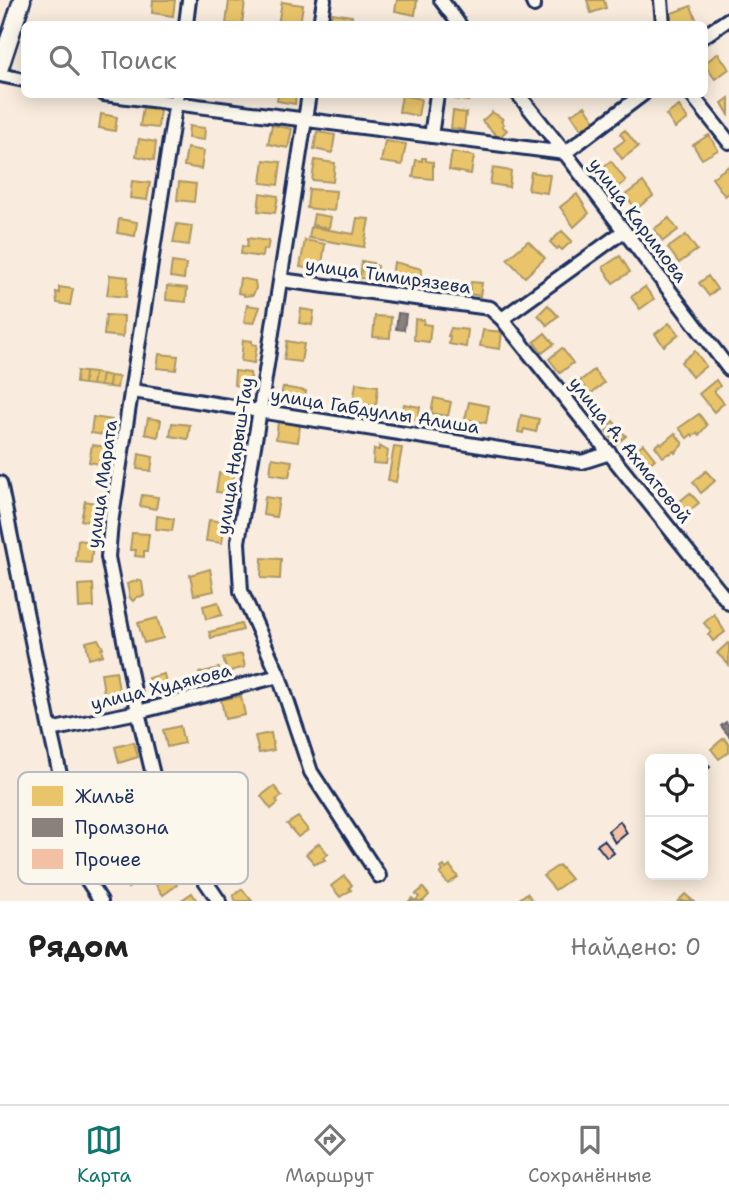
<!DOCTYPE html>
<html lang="ru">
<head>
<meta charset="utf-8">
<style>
	:root { --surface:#fff; --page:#f2f2f2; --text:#222; --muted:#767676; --line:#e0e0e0; --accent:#0f766e }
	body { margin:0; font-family:"Shantell Sans",sans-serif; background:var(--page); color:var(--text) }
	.controls { position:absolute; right:21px; bottom:21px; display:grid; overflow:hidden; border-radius:10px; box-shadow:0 4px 18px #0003 }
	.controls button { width:63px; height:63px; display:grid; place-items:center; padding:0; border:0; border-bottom:2px solid var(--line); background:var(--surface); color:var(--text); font:35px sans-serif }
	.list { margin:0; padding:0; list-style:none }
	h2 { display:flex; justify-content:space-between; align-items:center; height:91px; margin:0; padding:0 28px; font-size:30px }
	h2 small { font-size:23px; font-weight:400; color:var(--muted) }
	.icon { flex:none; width:38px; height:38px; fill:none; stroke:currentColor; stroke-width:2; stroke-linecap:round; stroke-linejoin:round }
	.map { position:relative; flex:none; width:729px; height:901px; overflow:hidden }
	.search { position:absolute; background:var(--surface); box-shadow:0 4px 18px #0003; left:21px; right:21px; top:21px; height:77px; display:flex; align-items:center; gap:18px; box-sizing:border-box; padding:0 24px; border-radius:10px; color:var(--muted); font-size:26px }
	.sheet { height:203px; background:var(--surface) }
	nav { display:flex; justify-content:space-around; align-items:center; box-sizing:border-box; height:98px; border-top:2px solid var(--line); background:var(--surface); font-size:19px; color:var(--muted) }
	nav a { display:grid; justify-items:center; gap:4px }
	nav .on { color:var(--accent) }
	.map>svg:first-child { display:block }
	.homes { fill:#e9c46a; stroke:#ab9766; stroke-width:2 }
	.industry { fill:#8a817c; stroke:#696873; stroke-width:2 }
	.building { fill:#f3c0a5; stroke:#1b2f5e; stroke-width:2 }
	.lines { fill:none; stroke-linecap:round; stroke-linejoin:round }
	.minor-casing { stroke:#1b2f5e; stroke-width:18 }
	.major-casing { stroke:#1b2f5e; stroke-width:21 }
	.minor { stroke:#fbf7ec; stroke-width:12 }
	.major { stroke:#fbf7ec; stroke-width:16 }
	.labels { text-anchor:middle; stroke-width:7; stroke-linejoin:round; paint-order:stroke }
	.street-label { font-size:18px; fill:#1b2f5e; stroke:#fbf7ec }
	.key { fill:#fbf7ec; stroke:#b8bbc1; stroke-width:2 }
	.key-label { font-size:19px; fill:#1b2f5e }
</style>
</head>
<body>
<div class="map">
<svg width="729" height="901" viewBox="0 0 729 901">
	<rect width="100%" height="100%" fill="#f9ecde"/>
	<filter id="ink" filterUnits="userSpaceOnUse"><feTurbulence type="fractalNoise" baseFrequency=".0143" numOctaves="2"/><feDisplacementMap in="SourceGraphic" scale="14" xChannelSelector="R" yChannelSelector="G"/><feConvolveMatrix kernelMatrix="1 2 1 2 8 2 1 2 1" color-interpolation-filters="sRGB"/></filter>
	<g filter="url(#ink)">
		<path class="homes" d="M153,0H175L173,16L152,13Z
			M397,0H417L415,15L395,11Z
			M587,0H604L606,8L591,13Z
			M229,1L245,2L242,24H226Z
			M282,2L303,5L300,24H278Z
			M691,6L698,24H673L669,14Z
			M332,13L352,16L351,24H330Z
			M718,53L729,69L715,79L704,64Z
			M278,94H296L295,104L277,101Z
			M456,94H469L468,101L455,99Z
			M402,95L421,99L418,116L399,112Z
			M729,98V115L722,103Z
			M585,106L595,121L581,129L571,114Z
			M679,106L688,119L675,128L666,115Z
			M143,107L160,109L158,128L140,126Z
			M453,111L466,113L464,130L451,128Z
			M492,112L503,119L501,121L504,124L502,126L507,130L499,138L482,121Z
			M101,114L117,117L115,131L99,128Z
			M272,125L292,129L288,148L268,144Z
			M189,126L205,128L204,140L188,138Z
			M625,130L638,147L622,159L614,148L625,140L620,134Z
			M317,132L335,135L332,153L314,149Z
			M709,135L718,150L702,159L693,145Z
			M139,139L156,142L154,160L136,156Z
			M385,141L406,144L402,165L381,162Z
			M187,148L204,151L201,169L184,166Z
			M452,152L474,156L471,174L449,170Z
			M422,158H426V161L433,162V179L413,177L416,160L422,161Z
			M264,160L281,162L278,185L261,183Z
			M315,160L335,163L333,182L312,180Z
			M611,161L626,181L614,190L600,169Z
			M729,166V193L725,196L712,178Z
			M493,168L511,171L509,187L490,184Z
			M531,172L550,175L547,193L528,190Z
			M132,181L150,183L147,200L130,198Z
			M179,182L196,184L194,202L177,200Z
			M643,182L653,196L636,209L625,195Z
			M309,189L336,191L334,211L307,208Z
			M260,193L278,196L275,213L258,211Z
			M577,194L589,213L574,227L560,207Z
			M314,214L331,217L329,228L312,225Z
			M357,218L369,219L364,247L309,238L311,227L354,234Z
			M669,218L678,230L663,241L654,229Z
			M119,219L137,222L135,236L117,233Z
			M177,224L192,226L189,245L173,243Z
			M562,231L572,241L562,250L559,247L557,249L550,242Z
			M686,235L697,250L679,263L668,248Z
			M248,238L269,241L267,250L263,249L262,257L241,254L242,246L247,247Z
			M305,240L325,244L321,271L300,267Z
			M528,241L545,258L525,277L507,259Z
			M620,256L630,272L613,283L603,267Z
			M362,261L373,263V265L378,266L376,280L360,278Z
			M172,262L186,264L184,279L170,277Z
			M394,262L422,269L419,296L391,284Z
			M110,275L128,277L126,297L107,295Z
			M708,276L717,289L709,296L699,283Z
			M240,278L255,281L256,288L253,295L244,296V294L238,293Z
			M471,282L482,283L480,296L469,294Z
			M167,286L187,288L186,302L166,300Z
			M59,287L73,289L70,305L57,303L56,292L59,293Z
			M645,287L654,299L640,309L631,297Z
			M247,305L260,307L254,323L244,322Z
			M548,305L558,316L547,325L538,315Z
			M301,309L314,311L312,325L299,323Z
			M106,315L124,316L123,337L104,335Z
			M375,316L391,317L390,338L373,337Z
			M415,319L424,320L423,324L431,325L429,342L414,340Z
			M669,323L679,334L664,346L655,334Z
			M451,328L468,330L466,347L449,344L450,336H448Z
			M483,330L502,332L500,349L480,346Z
			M545,333L554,344L542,353L534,342Z
			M243,340L252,341V344L257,345L254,363L241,361Z
			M287,341L304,344L301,362L284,360Z
			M562,348L573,363L560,373L549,359Z
			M695,351L706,366L692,377L681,362Z
			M159,354L178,356L176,370L157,368Z
			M594,370L604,383L590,394L580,381Z
			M77,371L85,372L84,384L76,383Z
			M235,371L250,373L251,378L248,387L234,385Z
			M85,372L94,373L92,385L84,384Z
			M94,373L102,374L100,386L92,385Z
			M102,374L110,376L109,387L100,386Z
			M110,376L119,377L117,388L109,387Z
			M716,380L720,386L714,391L724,403L714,412L699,394Z
			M356,383L378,386L376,406L353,403Z
			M283,387L306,391L305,401L281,396Z
			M434,398L451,402L448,416L431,413Z
			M469,402L489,406L486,423L465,419Z
			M404,404L420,407L418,419L408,420L409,418L402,417Z
			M699,414L707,425L699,435L697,433L693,436L692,434L687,438L679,428Z
			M521,415L539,419L536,432L524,429L523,433L518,432Z
			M93,417L113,420L110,436L91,433Z
			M148,418L161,420L158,437L145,434Z
			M613,421L626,436L616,444L606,431L612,426L610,424Z
			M278,422L300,425L298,442L276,439Z
			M172,423L190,425L188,439L170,436Z
			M675,433L683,444L675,453L674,451L670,454L669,453L663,457L655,446L660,442L662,444Z
			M643,444L655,459L641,470L636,463L634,465L629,455Z
			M92,445L109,447L106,465L89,462Z
			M379,446L388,451L386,464L373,463L374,449L379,450Z
			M394,447L402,448L396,482L388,480Z
			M139,454L153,457L151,471L137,469Z
			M272,458L292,461L289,477L270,474Z
			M706,471L715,481L701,493L693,482Z
			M219,473L234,475L231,494L216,492Z
			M690,493L699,503L684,515L674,506Z
			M142,495L158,497L156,509L140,506Z
			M265,497L279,499L276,517L263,515Z
			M85,501L100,504L96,524L81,520Z
			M157,516L174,519L172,531L156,529Z
			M209,520L225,522L222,543L206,541Z
			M132,533L149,534L147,551H144V557L135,556L136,550H130Z
			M78,540L93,542L91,563L76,562Z
			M262,558L281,559L280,579L261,578Z
			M210,569L214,591L194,595L190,575Z
			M139,580L142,582L144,596L137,597L133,601L130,598L127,584Z
			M93,584L94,607L79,608L78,585Z
			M218,602L222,615L206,619L203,606Z
			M714,614L725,632L713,641L708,634L711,632L704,623Z
			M157,618L163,638L144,643L138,623Z
			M241,624L243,630L211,638L209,632Z
			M98,639L103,648L101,649L103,655L89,659L86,642Z
			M728,643L729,644V665L717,653Z
			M242,654L245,667L227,672L223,658Z
			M219,668L223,682L209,685L210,689L203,691L199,673Z
			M116,671L119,691L104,693L101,673Z
			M164,674L168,691L153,695L152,689L148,687V678Z
			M241,696L245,715L225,719L221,700Z
			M180,726L184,743L167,747L163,730Z
			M271,733L274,750L259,753L255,736Z
			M724,738L729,744V752L719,759L711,749Z
			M134,742L138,757L119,763L115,747Z
			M274,786L282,796L276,800L278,803L271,809L261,796Z
			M298,817L308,830L298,837L287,824Z
			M319,843L328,854L323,858L325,860L315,864L306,854Z
			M559,865L571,879L555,890L543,876Z
			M444,866L446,869L450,866L458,877L448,884L440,874L443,871L441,868Z
			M127,867L139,880L128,888L119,874Z
			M168,873L177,885L163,895L154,882Z
			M344,876L352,885L349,888L351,890L340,897L331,886Z
			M423,888L429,895L423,901H409L412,898L415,901L419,897L416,894Z
			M242,889L252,901H236L233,896Z
			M192,893L197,901H180Z
			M527,893L533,901H517Z
			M685,894L693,901H678Z"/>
		<path class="industry" d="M398,313L406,314L404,330L396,329Z
			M726,722L729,726V736L721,726Z"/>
		<path class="building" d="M702,757L710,767L703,773V759H699Z
			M620,821L627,833L615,843L608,831Z
			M604,840L614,853L607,858L597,845Z"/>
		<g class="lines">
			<defs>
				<path id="minor" d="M441,0L459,24
					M532,0L534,5
					M661,0L663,24
					M186,24L189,0
					M320,24L324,0
					M704,36L729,19
					M0,75L24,80
					M104,94L565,153L643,94
					M177,94L111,523L108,557L138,712L164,821L219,901
					M309,94L260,410L238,542L241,591L279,676L311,772L379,876
					M518,94L565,153L729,369
					M691,94L729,142
					M431,136L437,94
					M281,280L490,308L502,319L729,603
					M502,319L624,231
					M133,391L582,462L610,453
					M0,483L50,730L82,872L101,901
					M50,730L138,712L279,676"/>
				<path id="major" d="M0,67L22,0"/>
			</defs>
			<use href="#minor" class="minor-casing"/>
			<use href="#major" class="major-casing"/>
			<use href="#minor" class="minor"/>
			<use href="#major" class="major"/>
		</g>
	</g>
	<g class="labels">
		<g class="street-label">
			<text transform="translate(638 220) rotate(53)" y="6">улица Каримова</text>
			<text transform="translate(388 276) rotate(8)" y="6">улица Тимирязева</text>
			<text transform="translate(375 411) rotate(9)" y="6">улица Габдуллы Алиша</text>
			<text transform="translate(630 450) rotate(51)" y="6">улица А. Ахматовой</text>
			<text transform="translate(235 456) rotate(-81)" y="6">улица Нарыш-Тау</text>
			<text transform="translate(102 484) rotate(-82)" y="6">улица Марата</text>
			<text transform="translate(161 687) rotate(-14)" y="6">улица Худякова</text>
		</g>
	</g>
	<rect x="18" y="772" width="230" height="112" rx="10" class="key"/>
	<rect x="32" y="786" width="31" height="20" fill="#e9c46a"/>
	<rect x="32" y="818" width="31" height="19" fill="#8a817c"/>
	<rect x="32" y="849" width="31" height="20" fill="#f3c0a5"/>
	<g class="key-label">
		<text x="75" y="803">Жильё</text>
		<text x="75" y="834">Промзона</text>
		<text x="75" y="866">Прочее</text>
	</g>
</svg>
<div class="controls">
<button><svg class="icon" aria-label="locate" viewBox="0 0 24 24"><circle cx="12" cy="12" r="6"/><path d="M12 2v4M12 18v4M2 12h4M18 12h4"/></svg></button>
<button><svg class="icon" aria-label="layers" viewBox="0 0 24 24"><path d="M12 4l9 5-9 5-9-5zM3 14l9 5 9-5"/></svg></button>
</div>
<div class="search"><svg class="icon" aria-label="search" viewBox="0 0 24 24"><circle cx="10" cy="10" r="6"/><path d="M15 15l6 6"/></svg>Поиск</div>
</div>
<section class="sheet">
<h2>Рядом<small>Найдено: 0</small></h2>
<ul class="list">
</ul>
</section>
<nav>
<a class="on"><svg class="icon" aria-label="map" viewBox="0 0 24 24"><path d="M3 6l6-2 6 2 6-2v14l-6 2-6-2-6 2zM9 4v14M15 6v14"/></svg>Карта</a>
<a><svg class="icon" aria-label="directions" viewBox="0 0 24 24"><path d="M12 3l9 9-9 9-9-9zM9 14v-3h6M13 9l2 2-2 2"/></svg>Маршрут</a>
<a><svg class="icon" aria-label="saved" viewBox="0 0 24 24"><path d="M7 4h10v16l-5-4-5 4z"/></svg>Сохранённые</a>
</nav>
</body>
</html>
